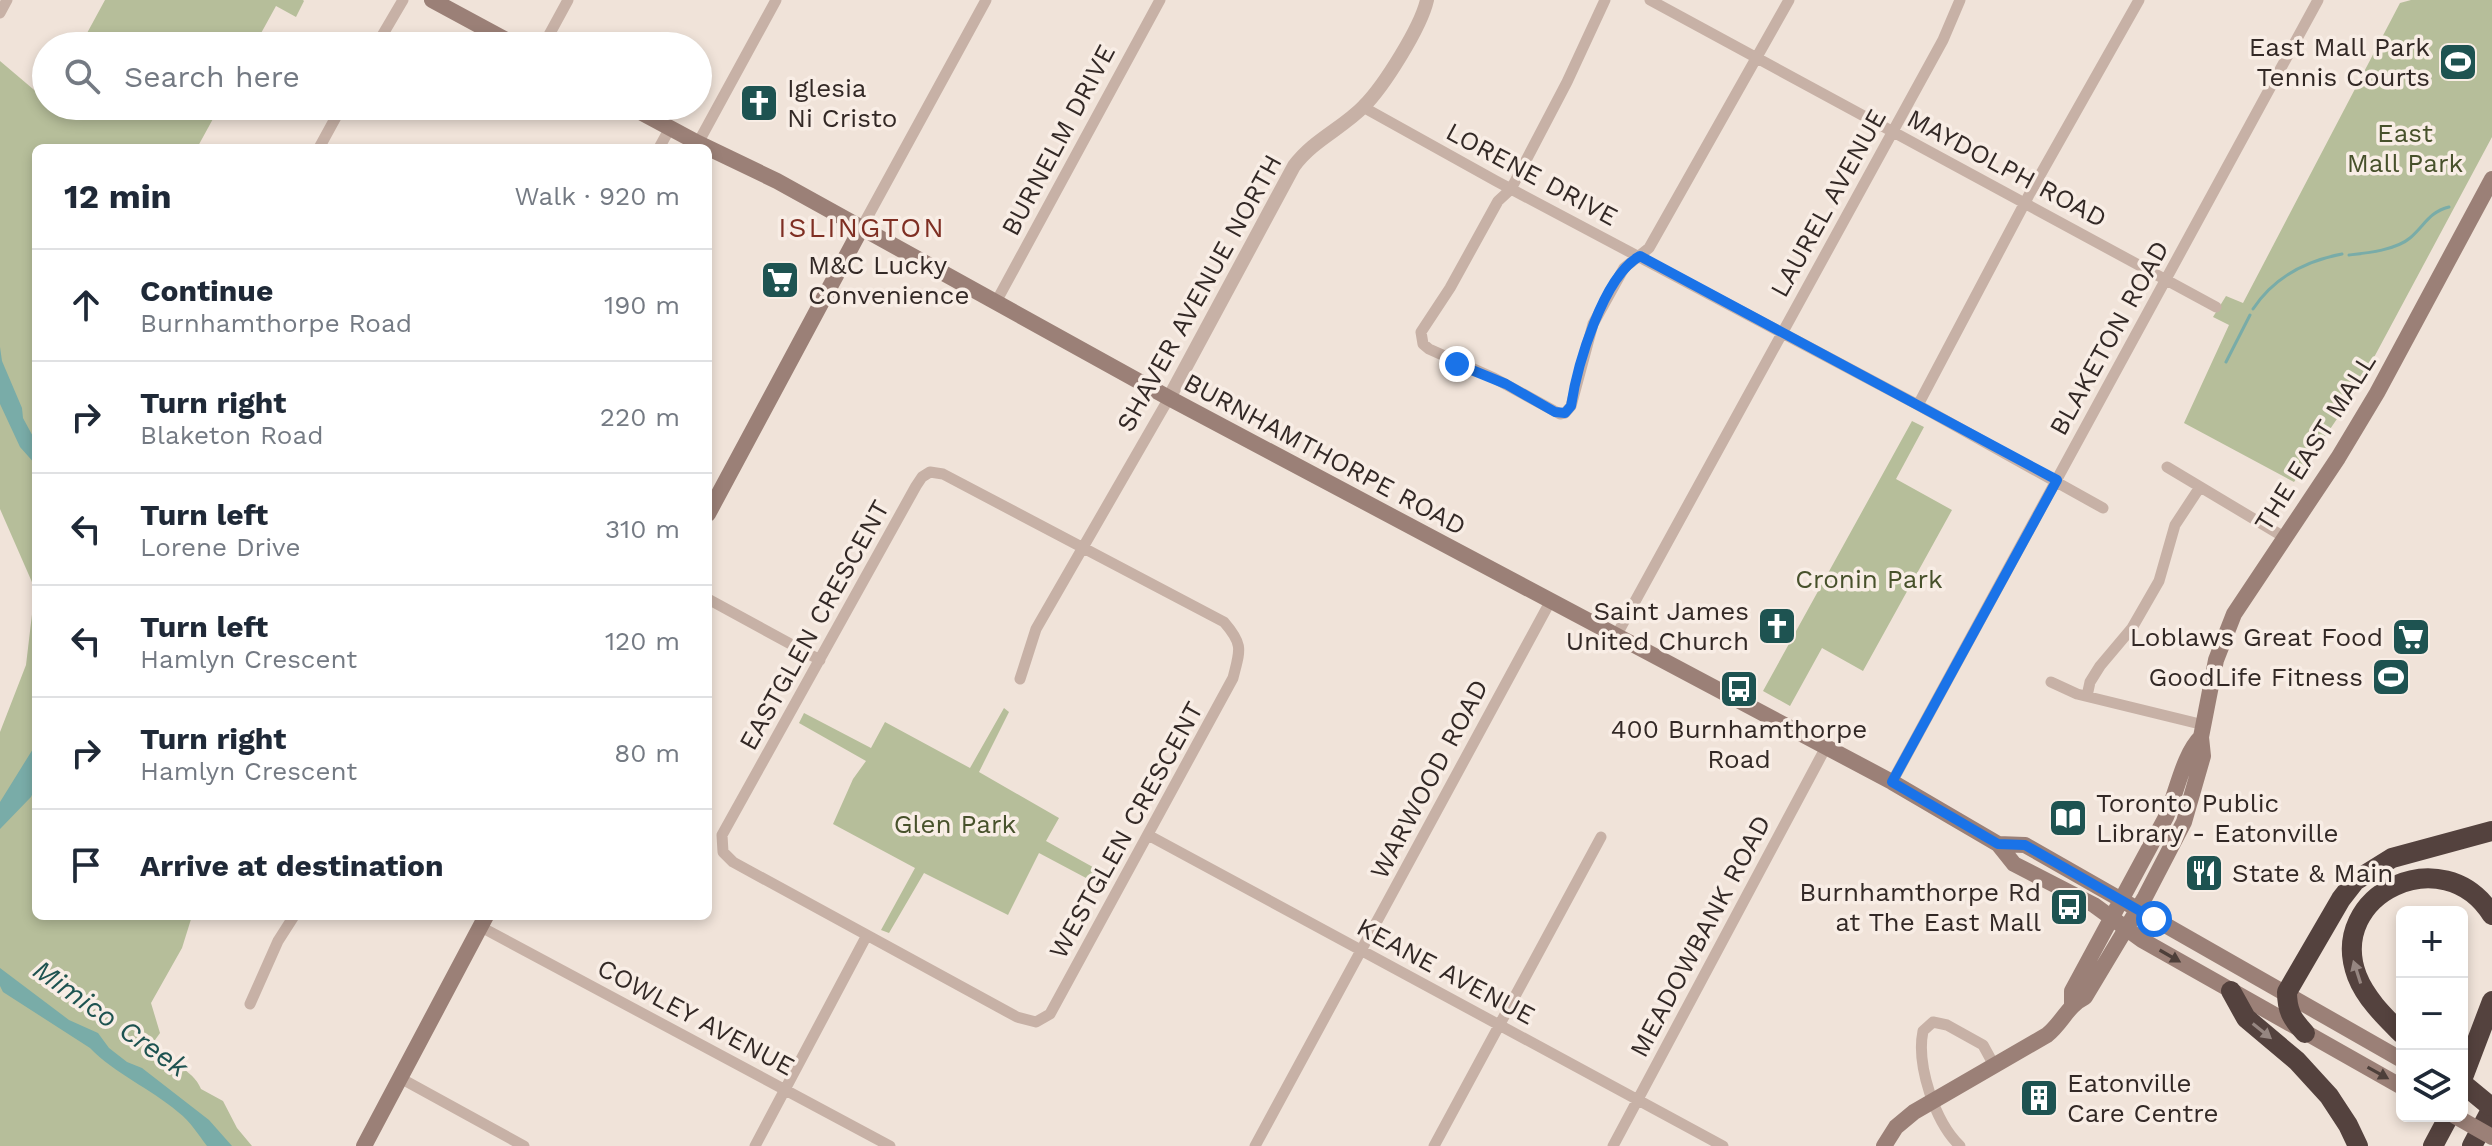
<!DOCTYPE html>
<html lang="en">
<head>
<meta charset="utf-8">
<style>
	:root { --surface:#fff; --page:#f6f6f7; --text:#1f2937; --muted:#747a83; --line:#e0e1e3 }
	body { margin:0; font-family:"Work Sans",sans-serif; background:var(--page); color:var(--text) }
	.controls { position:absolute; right:24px; bottom:24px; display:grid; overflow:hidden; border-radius:12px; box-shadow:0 4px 12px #0003 }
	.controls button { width:72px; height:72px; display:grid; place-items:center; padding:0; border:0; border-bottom:2px solid var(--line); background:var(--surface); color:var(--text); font:40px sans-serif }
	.stop { position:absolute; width:24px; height:24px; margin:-18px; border:6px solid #1a73e8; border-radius:50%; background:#fff }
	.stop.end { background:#1a73e8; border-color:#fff; box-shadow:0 2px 8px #0008 }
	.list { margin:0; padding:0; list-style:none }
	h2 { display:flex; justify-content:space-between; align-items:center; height:104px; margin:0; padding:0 32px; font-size:34px }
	h2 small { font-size:26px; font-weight:400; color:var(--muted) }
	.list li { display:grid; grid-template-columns:52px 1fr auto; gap:24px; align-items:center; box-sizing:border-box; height:112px; padding:0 32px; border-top:2px solid var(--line) }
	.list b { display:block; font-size:30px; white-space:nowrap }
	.list p { margin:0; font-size:26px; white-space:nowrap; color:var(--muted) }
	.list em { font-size:26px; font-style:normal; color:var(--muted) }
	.icon { flex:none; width:44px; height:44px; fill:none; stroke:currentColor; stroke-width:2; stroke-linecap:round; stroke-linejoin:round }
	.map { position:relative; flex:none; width:2492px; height:1146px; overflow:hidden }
	.search { position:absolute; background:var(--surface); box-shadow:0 4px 12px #0003; left:32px; top:32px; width:680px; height:88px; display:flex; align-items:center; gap:20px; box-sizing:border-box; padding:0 28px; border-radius:44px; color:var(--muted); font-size:30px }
	.panel { position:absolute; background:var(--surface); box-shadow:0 4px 12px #0003; left:32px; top:144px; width:680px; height:776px; border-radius:12px }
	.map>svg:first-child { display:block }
	.green { fill:#b6be9a }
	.water { fill:#79aca8 }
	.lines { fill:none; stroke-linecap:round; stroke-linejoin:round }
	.stream { stroke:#79aca8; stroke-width:3 }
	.minor { stroke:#c7b1a6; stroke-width:11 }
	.tertiary { stroke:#c7b1a6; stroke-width:14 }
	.secondary { stroke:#9b8077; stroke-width:16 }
	.motorway { stroke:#54423e; stroke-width:20 }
	.secondary-bridge { stroke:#9b8077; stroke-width:16 }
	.motorway-bridge { stroke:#54423e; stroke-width:20 }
	.oneway { fill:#4d3f3a }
	.oneway2 { fill:#968681 }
	.route { stroke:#1a73e8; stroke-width:10 }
	.labels { text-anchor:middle; stroke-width:7; stroke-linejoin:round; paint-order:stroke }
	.poi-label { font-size:26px; fill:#332926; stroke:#f8ede5; text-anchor:end }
	.park-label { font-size:26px; fill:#47512b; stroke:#f8ede5 }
	.street-label { font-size:26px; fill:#332926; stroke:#f8ede5 }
	.neighbourhood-label { font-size:28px; letter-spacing:2px; fill:#7f2f23; stroke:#f8ede5 }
	.water-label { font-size:28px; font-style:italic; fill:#1e5351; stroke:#f8ede5 }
</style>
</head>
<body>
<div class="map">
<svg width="2492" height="1146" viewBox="0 0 2492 1146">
	<rect width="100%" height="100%" fill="#f0e3d9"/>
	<path class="green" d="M105,0H303L304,1L296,17L276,6L254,46H80Z
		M2411,0H2492V137L2356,391L2294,482L2184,423L2229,325L2213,317L2226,296L2243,303L2400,3Z
		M0,61L46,100V106H220L197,148H36V916H192L182,948L151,1003L160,1033L155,1040C166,1064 193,1068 201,1089L223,1101L237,1128L252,1146H0V732L26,665L35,589L0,509Z
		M1912,421L1924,427L1896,479L1952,510L1863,671L1822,648L1790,706L1763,691Z
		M1004,708L1009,712L979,772L1059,818L1046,841L1109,876L1103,887L1039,853L1008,915L924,873L889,933L881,930L915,868L833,824L853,779L866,761L799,723L804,713L871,748L885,722L970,768Z"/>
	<path class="water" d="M0,347L2,361L22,408L23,418L36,442V465L20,447L0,404Z
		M36,744V786L31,797L0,829V802Z
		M0,968L69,1020L98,1033L109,1048L127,1062L142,1068L209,1120L232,1146H207C197,1133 191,1122 178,1112C150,1088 115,1074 90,1048L3,992L0,986Z"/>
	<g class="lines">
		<path class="stream" d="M2349,255C2367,253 2396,250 2410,238C2425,225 2429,212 2449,207
			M2253,309C2274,277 2305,261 2342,254
			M2226,362L2250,315"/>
		<path class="minor" d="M1605,0L1567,82L1511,189L1498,201L1450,288L1421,332L1423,344L1429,349L1494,378L1560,414L1565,413L1571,406L1593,324L1624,268L1649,248L1789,0
			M1650,0L2216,307
			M0,13L7,0
			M376,46L403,0
			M543,46L568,0
			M1363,107L1496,181L1918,405L2103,508
			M698,143L776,0
			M319,148L342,106
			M659,148L670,128
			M862,227L986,0
			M996,302L1160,0
			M1918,405L2030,193L2139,0
			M2167,467L2284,537
			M930,472L943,474L1224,622C1244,645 1240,650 1233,678L1050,1014L1036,1022L1017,1017L733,862L723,852L722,835L916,486L922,477Z
			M708,599L820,660
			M1616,636L1943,40L1960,0
			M1020,679L1036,629L1169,398
			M2051,682L2077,694L2204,725
			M2087,696L2090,682L2100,666L2132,628L2159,581L2175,525L2200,487
			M1892,782L2318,0
			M1148,835L1723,1146
			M481,927L890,1146
			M250,1004L278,941L294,916
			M402,1079L524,1146
			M755,1146L867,935
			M1255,1146L1550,602
			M1434,1146L1601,837
			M1613,1146L1826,747
			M1960,1146C1935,1122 1916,1065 1923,1031L1933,1022L1947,1025L1983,1045L1995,1067"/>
		<path class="tertiary" d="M1169,398L1294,166C1313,140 1343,128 1364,106C1384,86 1421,27 1427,0"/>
		<path class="secondary" d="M432,0L517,46
			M629,106L698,143L777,181L1169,398L1892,782L1998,844L2014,864L2094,905L2142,940L2402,1087
			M708,514L862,227
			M1998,844L2025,845L2402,1060
			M2072,1004V991L2166,817C2177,792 2183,755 2201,737
			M364,1146L486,916
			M1884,1146L1896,1127L1914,1112L2047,1035C2063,1022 2067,1006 2085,997L2145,897L2184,822L2203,756L2201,737L2216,660L2234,614L2338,458L2377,393L2492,179"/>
		<path class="motorway" d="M2231,991L2246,1018L2297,1061L2329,1096L2348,1125L2358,1146
			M2305,1033C2292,1019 2287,1011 2287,992L2341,899L2355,881L2392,858L2492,831
			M2402,1034C2385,1017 2366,999 2357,976C2326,894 2444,838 2492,915
			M2462,1080L2492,1001
			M2433,1146L2449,1116
			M2472,1146L2492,1108"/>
		<path class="secondary-bridge" d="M2455,1116L2492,1137"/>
		<path class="motorway-bridge" d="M2462,1083L2490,1106"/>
	</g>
	<defs><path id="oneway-solid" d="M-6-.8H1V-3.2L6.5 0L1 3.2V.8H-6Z" transform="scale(2)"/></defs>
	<g class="oneway">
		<use href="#oneway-solid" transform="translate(2170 956) rotate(30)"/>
		<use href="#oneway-solid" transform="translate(2378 1073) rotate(29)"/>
	</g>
	<g class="oneway2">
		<use href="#oneway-solid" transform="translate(2357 972) rotate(-108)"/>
		<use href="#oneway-solid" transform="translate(2262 1031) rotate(39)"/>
	</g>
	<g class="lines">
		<path class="route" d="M1457,364L1506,384L1555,412L1565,413L1571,406C1577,366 1603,276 1640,256L2057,480L1892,782L1998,844L2025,845L2154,919"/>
	</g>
	<defs>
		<symbol id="stadium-square" viewBox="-11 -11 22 22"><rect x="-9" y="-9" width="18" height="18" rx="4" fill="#1e5351" stroke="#f8ede5"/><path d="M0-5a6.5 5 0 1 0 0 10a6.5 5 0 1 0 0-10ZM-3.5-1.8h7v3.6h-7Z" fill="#fff"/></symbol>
		<symbol id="church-square" viewBox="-11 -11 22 22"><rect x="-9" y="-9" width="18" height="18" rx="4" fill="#1e5351" stroke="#f8ede5"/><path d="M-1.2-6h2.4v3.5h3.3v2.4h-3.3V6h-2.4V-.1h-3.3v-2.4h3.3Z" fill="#fff"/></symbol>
		<symbol id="supermarket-square" viewBox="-11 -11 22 22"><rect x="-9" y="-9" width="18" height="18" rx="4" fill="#1e5351" stroke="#f8ede5"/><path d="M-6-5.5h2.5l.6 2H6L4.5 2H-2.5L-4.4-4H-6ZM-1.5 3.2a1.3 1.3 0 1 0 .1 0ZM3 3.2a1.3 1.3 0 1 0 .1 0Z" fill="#fff"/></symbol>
		<symbol id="bus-square" viewBox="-11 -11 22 22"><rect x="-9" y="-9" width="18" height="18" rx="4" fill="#1e5351" stroke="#f8ede5"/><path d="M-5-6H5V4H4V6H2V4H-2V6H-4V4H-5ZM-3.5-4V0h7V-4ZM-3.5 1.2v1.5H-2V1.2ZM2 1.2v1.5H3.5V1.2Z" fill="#fff"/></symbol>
		<symbol id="library-square" viewBox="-11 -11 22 22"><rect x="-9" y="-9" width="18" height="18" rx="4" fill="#1e5351" stroke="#f8ede5"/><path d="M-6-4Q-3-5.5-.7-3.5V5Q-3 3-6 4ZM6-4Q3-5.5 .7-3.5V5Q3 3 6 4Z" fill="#fff"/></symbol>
		<symbol id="restaurant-square" viewBox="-11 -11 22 22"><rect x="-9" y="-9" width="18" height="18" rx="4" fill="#1e5351" stroke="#f8ede5"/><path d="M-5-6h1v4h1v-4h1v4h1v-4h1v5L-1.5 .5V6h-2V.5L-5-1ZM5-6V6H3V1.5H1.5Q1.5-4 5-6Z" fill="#fff"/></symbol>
		<symbol id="building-square" viewBox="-11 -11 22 22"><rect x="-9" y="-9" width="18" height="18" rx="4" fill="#1e5351" stroke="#f8ede5"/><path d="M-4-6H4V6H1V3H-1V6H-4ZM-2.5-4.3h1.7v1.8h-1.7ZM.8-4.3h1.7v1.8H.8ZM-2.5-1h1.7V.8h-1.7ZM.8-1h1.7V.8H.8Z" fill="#fff"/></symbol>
	</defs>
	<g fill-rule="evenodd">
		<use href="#stadium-square" x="2436" y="40" width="44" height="44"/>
		<use href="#church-square" x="737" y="81" width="44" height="44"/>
		<use href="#supermarket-square" x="758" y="258" width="44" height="44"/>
		<use href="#church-square" x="1755" y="604" width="44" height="44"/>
		<use href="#supermarket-square" x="2389" y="615" width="44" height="44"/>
		<use href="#stadium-square" x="2369" y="655" width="44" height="44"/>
		<use href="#bus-square" x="1717" y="667" width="44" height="44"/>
		<use href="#library-square" x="2046" y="796" width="44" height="44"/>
		<use href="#restaurant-square" x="2182" y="851" width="44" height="44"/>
		<use href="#bus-square" x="2047" y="885" width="44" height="44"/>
		<use href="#building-square" x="2017" y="1076" width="44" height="44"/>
	</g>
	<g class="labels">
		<g class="poi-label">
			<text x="2430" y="56">East Mall Park<tspan x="2430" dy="30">Tennis Courts</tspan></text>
			<text x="787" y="97" text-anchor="start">Iglesia<tspan x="787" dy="30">Ni Cristo</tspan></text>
			<text x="808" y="274" text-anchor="start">M&amp;C Lucky<tspan x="808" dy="30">Convenience</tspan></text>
			<text x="1749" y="620">Saint James<tspan x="1749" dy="30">United Church</tspan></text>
			<text x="2383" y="646">Loblaws Great Food</text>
			<text x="2363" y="686">GoodLife Fitness</text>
			<text x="1739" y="738" text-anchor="middle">400 Burnhamthorpe<tspan x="1739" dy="30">Road</tspan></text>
			<text x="2096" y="812" text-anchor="start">Toronto Public<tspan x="2096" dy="30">Library - Eatonville</tspan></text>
			<text x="2232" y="882" text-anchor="start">State &amp; Main</text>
			<text x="2041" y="901">Burnhamthorpe Rd<tspan x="2041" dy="30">at The East Mall</tspan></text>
			<text x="2067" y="1092" text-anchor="start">Eatonville<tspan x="2067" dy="30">Care Centre</tspan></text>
		</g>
		<g class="park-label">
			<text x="2405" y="142">East<tspan x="2405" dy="30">Mall Park</tspan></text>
			<text x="1869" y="588">Cronin Park</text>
			<text x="955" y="833">Glen Park</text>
		</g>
		<g class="street-label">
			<text transform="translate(1058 140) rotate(-62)" y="9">BURNELM DRIVE</text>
			<text transform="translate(2007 168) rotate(28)" y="9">MAYDOLPH ROAD</text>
			<text transform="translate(1532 174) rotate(28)" y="9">LORENE DRIVE</text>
			<text transform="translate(1828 203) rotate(-61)" y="9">LAUREL AVENUE</text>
			<text transform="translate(1199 293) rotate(-61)" y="9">SHAVER AVENUE NORTH</text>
			<text transform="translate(2109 338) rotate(-61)" y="9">BLAKETON ROAD</text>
			<text transform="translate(2315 442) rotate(-58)" y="9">THE EAST MALL</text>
			<text transform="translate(1325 454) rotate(28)" y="9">BURNHAMTHORPE ROAD</text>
			<text transform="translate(814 625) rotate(-61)" y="9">EASTGLEN CRESCENT</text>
			<text transform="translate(1429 779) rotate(-62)" y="9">WARWOOD ROAD</text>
			<text transform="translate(1126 830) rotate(-61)" y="9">WESTGLEN CRESCENT</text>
			<text transform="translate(1700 936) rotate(-62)" y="9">MEADOWBANK ROAD</text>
			<text transform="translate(1446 971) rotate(28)" y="9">KEANE AVENUE</text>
			<text transform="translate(696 1017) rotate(28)" y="9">COWLEY AVENUE</text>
		</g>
		<g class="neighbourhood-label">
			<text x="862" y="237">ISLINGTON</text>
		</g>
		<g class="water-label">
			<text transform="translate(111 1018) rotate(35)" y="10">Mimico Creek</text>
		</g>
	</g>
</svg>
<div class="controls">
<button>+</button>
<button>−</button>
<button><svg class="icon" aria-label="layers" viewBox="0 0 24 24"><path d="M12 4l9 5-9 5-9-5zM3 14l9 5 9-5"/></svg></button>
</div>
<div class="stop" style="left:2154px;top:919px"></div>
<div class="stop end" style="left:1457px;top:364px"></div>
<div class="search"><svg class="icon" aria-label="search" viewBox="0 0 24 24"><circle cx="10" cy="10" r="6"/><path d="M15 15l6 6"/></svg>Search here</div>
<section class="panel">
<h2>12 min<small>Walk · 920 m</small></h2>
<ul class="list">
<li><svg class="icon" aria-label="ahead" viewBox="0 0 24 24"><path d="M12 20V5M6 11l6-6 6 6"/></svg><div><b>Continue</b><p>Burnhamthorpe Road</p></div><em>190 m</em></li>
<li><svg class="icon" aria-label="right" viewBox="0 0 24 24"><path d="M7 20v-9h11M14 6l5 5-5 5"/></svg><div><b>Turn right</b><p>Blaketon Road</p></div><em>220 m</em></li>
<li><svg class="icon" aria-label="left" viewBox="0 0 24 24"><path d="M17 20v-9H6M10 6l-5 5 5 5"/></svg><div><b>Turn left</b><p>Lorene Drive</p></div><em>310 m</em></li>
<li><svg class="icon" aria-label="left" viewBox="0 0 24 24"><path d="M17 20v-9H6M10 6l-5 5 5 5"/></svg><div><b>Turn left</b><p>Hamlyn Crescent</p></div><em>120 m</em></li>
<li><svg class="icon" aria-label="right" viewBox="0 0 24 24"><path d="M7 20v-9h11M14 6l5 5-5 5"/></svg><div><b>Turn right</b><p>Hamlyn Crescent</p></div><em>80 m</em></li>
<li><svg class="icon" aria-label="arrive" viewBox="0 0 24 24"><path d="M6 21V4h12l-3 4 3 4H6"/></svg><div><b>Arrive at destination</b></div></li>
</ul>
</section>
</div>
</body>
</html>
